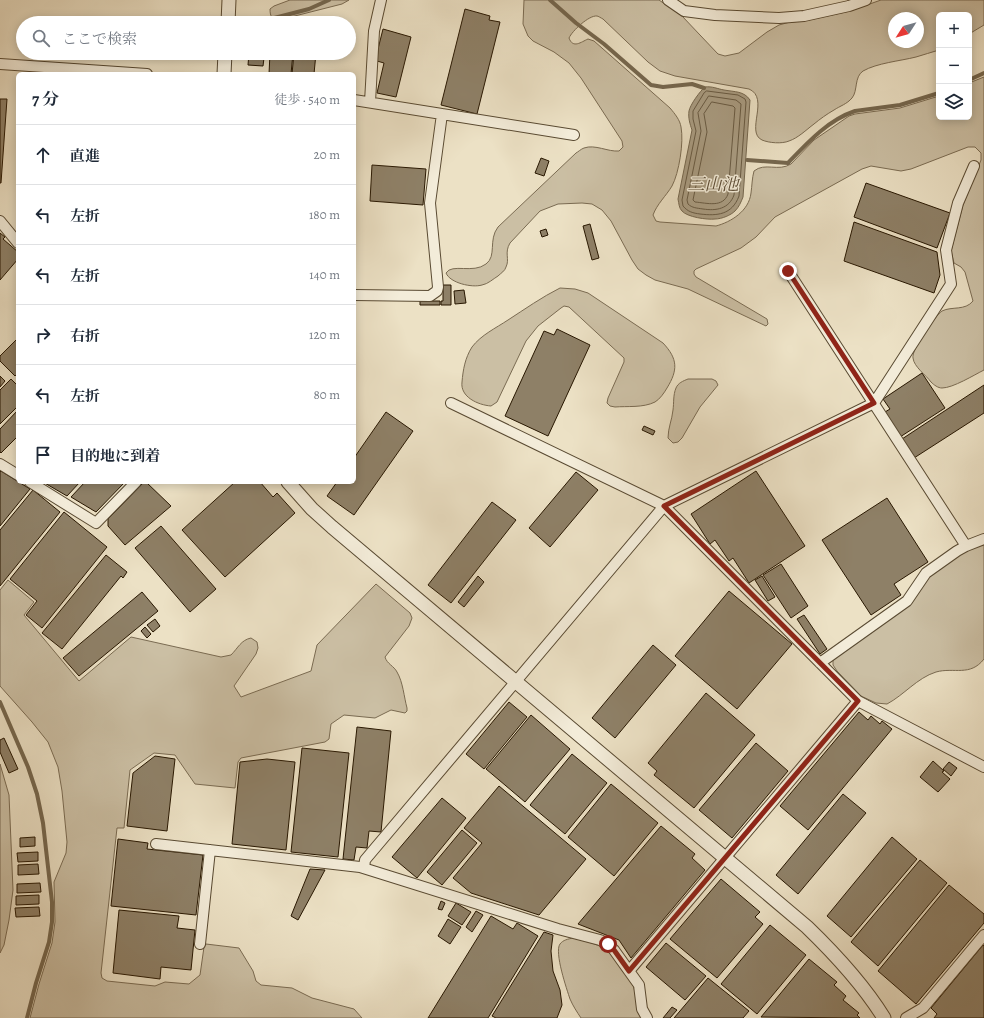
<!DOCTYPE html>
<html lang="ja">
<head>
<meta charset="utf-8">
<style>
	:root { --surface:#fff; --page:#f6f6f7; --text:#1f2937; --muted:#747a83; --line:#e0e1e3 }
	body { margin:0; font-family:Alegreya,"Noto Serif JP",serif; background:var(--page); color:var(--text) }
	.controls { position:absolute; right:12px; top:12px; display:grid; overflow:hidden; border-radius:6px; box-shadow:0 2px 10px #0003 }
	.controls button { width:36px; height:36px; display:grid; place-items:center; padding:0; border:0; border-bottom:1px solid var(--line); background:var(--surface); color:var(--text); font:20px sans-serif }
	.compass { position:absolute; left:888px; top:12px; width:36px; height:36px; border-radius:50%; background:var(--surface); box-shadow:0 2px 10px #0003; rotate:234deg }
	.stop { position:absolute; width:12px; height:12px; margin:-9px; border:3px solid #8f2418; border-radius:50%; background:#fff }
	.stop.end { background:#8f2418; border-color:#fff; box-shadow:0 1px 4px #0008 }
	.list { margin:0; padding:0; list-style:none }
	h2 { display:flex; justify-content:space-between; align-items:center; height:52px; margin:0; padding:0 16px; font-size:17px }
	h2 small { font-size:13px; font-weight:400; color:var(--muted) }
	.list li { display:grid; grid-template-columns:26px 1fr auto; gap:12px; align-items:center; box-sizing:border-box; height:60px; padding:0 16px; border-top:1px solid var(--line) }
	.list b { display:block; font-size:15px; white-space:nowrap }
	.list em { font-size:13px; font-style:normal; color:var(--muted) }
	.icon { flex:none; width:22px; height:22px; fill:none; stroke:currentColor; stroke-width:2; stroke-linecap:round; stroke-linejoin:round }
	.map { position:relative; flex:none; width:984px; height:1018px; overflow:hidden }
	.search { position:absolute; background:var(--surface); box-shadow:0 2px 10px #0003; left:16px; top:16px; width:340px; height:44px; display:flex; align-items:center; gap:10px; box-sizing:border-box; padding:0 14px; border-radius:22px; color:var(--muted); font-size:15px }
	.panel { position:absolute; background:var(--surface); box-shadow:0 2px 10px #0003; left:16px; top:72px; width:340px; height:412px; border-radius:6px }
	.map>svg:first-child { display:block }
	.green { fill:#cbbfa4; stroke:#7a6b52; fill-rule:evenodd }
	.water { fill:#a99c82; stroke:#75674e }
	.lines { fill:none; stroke-linecap:round; stroke-linejoin:round }
	.shore { stroke:#685a42; stroke-width:1 }
	.stream { stroke:#75674e; stroke-width:4 }
	.building { fill:#8e8067; stroke:#281701 }
	.minor-casing { stroke:#594a32; stroke-width:12 }
	.tertiary-casing { stroke:#594a32; stroke-width:15 }
	.minor { stroke:#f3ecd9; stroke-width:10 }
	.tertiary { stroke:#f3ecd9; stroke-width:13 }
	.route { stroke:#8f2418; stroke-width:5 }
	.labels { text-anchor:middle; stroke-width:3; stroke-linejoin:round; paint-order:stroke }
	.water-label { font-size:17px; font-style:italic; fill:#5c4c35; stroke:#f3ecd9 }
</style>
</head>
<body>
<div class="map">
<svg width="984" height="1018" viewBox="0 0 984 1018">
	<rect width="100%" height="100%" fill="#ece1c5"/>
	<filter id="stains"><feTurbulence type="fractalNoise" baseFrequency=".005" numOctaves="4"/><feColorMatrix values="0 0 0 0 .2 0 0 0 0 .09 0 0 0 0 .02 0 0 0 .5 -.17"/></filter>
	<radialGradient id="worn" r=".72"><stop offset=".6" stop-color="#630" stop-opacity="0"/><stop offset="1" stop-color="#630" stop-opacity=".3"/></radialGradient>
	<path class="green" d="M290,0H349L342,4L279,20C272,19 270,17 270,9L274,6Z
		M524,0H659L682,16L718,54L725,56L739,53L767,32L779,25L790,22L804,21L850,11L881,0H984V25L969,34V15H939V50C931,52 924,55 916,57C900,61 877,63 863,71C854,77 858,91 852,98C847,104 840,106 834,110C827,114 820,119 814,124C806,130 798,138 789,141C782,144 769,143 762,140C745,132 770,98 749,89L675,76L660,71L648,62L603,19C601,18 598,16 597,16C589,15 572,31 569,38C573,49 581,42 588,39L594,41L670,108C675,114 680,120 681,127C684,142 679,173 672,186C666,196 657,204 653,215L656,221L660,222L716,226C731,222 749,211 751,193C752,186 752,178 754,171C765,162 778,172 791,164L814,140L849,116L855,114L900,108L939,96V117H969V83L984,77V370C974,375 953,388 942,388C938,388 934,385 931,382C926,375 914,367 913,358C911,350 935,316 942,311C952,306 965,311 973,301L965,272L961,267L954,263L951,251L963,205L981,160V153L975,147H968L911,169L901,171L871,166L862,169L775,217L756,237L741,248L696,269L694,271V274L696,277L767,319L768,324L766,326L688,289L655,280L646,275L638,269L632,260L611,221L602,210L592,204L582,203L558,204L540,211L510,243C504,253 510,259 506,267C505,271 501,273 498,276C493,279 488,284 482,285C472,288 450,283 446,273C452,263 473,274 486,264C497,256 488,240 498,227L576,153C578,152 581,149 584,148C595,144 608,152 619,151L623,147L622,141L581,78L569,63L554,52L533,41L528,36L523,24ZM894,18H918V42H894Z
		M560,288L575,289L588,293L663,343C678,359 678,370 667,388C664,393 660,399 655,402C643,408 627,406 615,407L610,406L607,403L608,398L624,362V358L569,307L564,306L561,308L538,326L526,341L497,402L491,406C478,405 460,397 462,382C463,370 465,358 472,347C481,335 496,328 508,320C525,309 542,297 560,288Z
		M688,379H712L716,381L718,385L700,407L682,438L678,442L673,443L668,438C668,428 672,420 673,410C674,403 673,395 676,388C678,383 683,381 688,379Z
		M984,543V659C970,677 954,667 936,672C917,678 904,695 887,704L876,703L861,696L837,671L833,665V659L929,576L959,555Z
		M8,580L34,602L24,615L79,681L131,637L221,657L231,655C238,648 241,640 251,638L257,642L258,648L256,654L234,686L241,697L311,671L317,645L376,584L410,613L412,618L409,626L385,657C387,664 394,666 397,672C403,682 404,697 407,708V711L405,713L391,710L375,718L344,715L331,724L329,739L325,742L241,758L238,762L235,788L195,784L175,755L154,753L130,770L124,828H117L101,973L102,978L107,981L155,986L165,982L189,984L200,975L204,947L206,944L239,948L253,971L256,981L261,985L292,988L312,998L354,1009L362,1018H30L39,984L52,943L55,922L54,882L66,853L67,842L62,791L58,767L48,742L32,722L0,686V590Z
		M0,764L9,795L13,890L9,920L4,945L0,953Z
		M573,938C603,946 605,945 623,970C626,976 633,982 634,988C637,998 636,1009 641,1018H581C577,1012 573,1006 570,999C567,990 554,952 560,944C563,940 568,939 573,938Z"/>
	<path class="water" d="M705,87C712,86 718,89 724,90C735,92 744,91 750,100L743,197C741,202 739,207 735,211C731,215 722,219 715,219C707,220 687,217 682,211C679,208 679,204 678,199L692,130C690,124 688,118 689,111C690,105 700,91 705,87Z"/>
	<g class="lines">
		<path class="shore" d="M707,91L738,95L745,99L746,102L739,196C732,215 717,216 700,214C693,213 688,212 683,206L682,200L696,131L693,119V111L704,93Z
			M709,96L736,100L741,104L734,195C729,209 716,211 703,209C697,208 692,208 688,204L687,200L701,131L698,113Z
			M712,102L733,106L735,108L728,194C723,208 707,203 695,202L693,200L707,132L704,114Z"/>
		<path class="stream" d="M550,0L576,23L604,44L651,85L663,87L692,84L704,88
			M255,23L309,9L329,0
			M969,80L984,73
			M747,160L788,163C807,143 828,120 855,111L900,105L939,93
			M0,702L28,767L37,794L43,823L52,902V922L49,942L36,983L27,1018"/>
	</g>
	<path class="building" d="M465,9L490,16L489,20L500,22L477,114L441,105Z
		M383,29L411,37L396,97L377,93L384,63L377,61L378,49Z
		M249,53H266V58H264L263,66L248,65Z
		M270,53H293L291,74H269Z
		M294,53H316L314,74H292Z
		M0,99H7L1,183H0Z
		M541,158L549,161L544,176L535,173Z
		M372,165L426,169L423,205L370,201Z
		M866,183L950,213L937,248L854,217Z
		M854,222L937,252L940,275L934,293L844,261Z
		M590,224L599,258L592,260L583,226Z
		M546,229L548,235L542,237L540,231Z
		M0,233L5,237L3,239L18,252V259L0,280Z
		M443,285H451V305H441V301H443Z
		M464,290L466,303L455,304L454,291Z
		M420,301H440V305H420Z
		M557,329L590,345L548,436L505,416L544,331L554,335Z
		M18,338V375L17,374L15,376L0,361V356Z
		M922,373L945,408L900,437L885,412L890,409L883,399Z
		M0,376L5,381L0,387Z
		M11,379L18,386V406L0,424V390Z
		M984,385V413L914,458L902,439Z
		M18,410V436L1,453L0,452V429Z
		M386,412L413,431L354,515L327,496L337,482H354V458Z
		M644,426L655,431L653,435L642,430Z
		M1,471L30,489L0,526V472Z
		M756,471L805,546L749,583L733,558L729,561L715,540L710,544L691,514Z
		M576,472L598,490L550,547L529,528Z
		M43,482H80L67,496Z
		M85,482H125L96,512L71,497Z
		M144,482H146L171,506L125,545L108,526V519Z
		M235,482H260L273,497L277,493L295,513L225,577L182,530Z
		M33,490L60,512L0,586V530Z
		M887,498L928,562L894,584L901,595L871,615L822,540Z
		M492,502L516,520L451,603L428,585Z
		M64,512L107,547L42,628L26,615L37,601L10,579Z
		M161,526L216,589L190,612L135,548Z
		M106,555L127,572L123,578L121,576L62,649L42,633Z
		M781,564L808,606L791,618L763,575Z
		M478,576L484,582L464,607L458,602Z
		M762,576L775,597L768,601L755,580Z
		M729,591L792,644L737,709L675,656Z
		M142,592L158,611L79,676L63,658Z
		M804,615L827,649L820,654L797,619Z
		M155,619L160,626L153,632L147,625Z
		M145,627L151,634L147,638L141,631Z
		M653,645L676,665L615,738L592,718Z
		M706,693L755,735L694,808L654,775L657,771L648,763Z
		M509,702L527,717L484,769L466,754Z
		M859,712L868,720L871,716L880,724L882,721L892,729L808,830L780,806Z
		M531,715L570,749L525,802L486,769Z
		M357,727L391,731L381,832L369,831L367,848L356,847L354,860L343,859Z
		M4,738L18,769L9,773L0,752V740Z
		M756,743L788,771L732,838L699,810Z
		M302,748L349,753L338,857L291,852Z
		M572,754L607,783L565,834L530,805Z
		M155,756L175,759L167,831L127,826L133,773Z
		M267,759L295,762L286,850L232,844L240,762Z
		M933,761L944,771L942,772L950,779L938,792L920,777Z
		M949,762L957,768L951,776L943,769Z
		M611,784L658,823L614,876L568,837Z
		M499,786L586,859L539,915L471,893L453,878L482,843L464,828Z
		M843,794L866,813L798,894L776,875Z
		M442,798L466,818L417,878L392,857Z
		M661,826L695,854L692,858L705,870L631,958L619,940L578,924Z
		M462,830L477,843L442,885L427,872Z
		M35,837V846L20,847V838Z
		M892,837L917,859L851,937L827,916Z
		M118,839L148,843L147,849L203,855L196,915L111,906Z
		M38,852V861L18,862L17,853Z
		M920,860L947,883L878,966L851,942Z
		M38,864L39,874L18,875V865Z
		M310,869L325,870L298,920L291,916Z
		M721,879L760,912L755,917L763,924L717,978L670,939Z
		M40,883L41,892L17,893V884Z
		M949,885L984,914V923L916,1004L878,971Z
		M39,895V904L16,905V896Z
		M441,901L445,903L442,910L438,909Z
		M456,903L471,912L462,925L448,916Z
		M39,907L40,916L16,917L15,908Z
		M119,910L179,916L177,928L195,930L191,970L161,967L160,979L113,973Z
		M476,911L483,915L472,932L466,927Z
		M491,916L513,929L517,923L538,936L488,1018H428Z
		M448,919L461,927L450,944L438,936Z
		M770,925L806,955L757,1014L721,984Z
		M544,932L553,935L551,951L553,971L560,990L562,1005L557,1018H496L492,1016Z
		M666,943L706,976L685,1000L646,967Z
		M983,945L984,946V1018H934L937,1014L931,1008Z
		M809,959L837,982L834,985L846,996L843,1000L859,1013L857,1015L860,1018L761,1017Z
		M708,978L749,1011L743,1018H674Z
		M672,1007L677,1010L670,1018H663Z"/>
	<g class="lines">
		<defs>
			<path id="minor" d="M668,0L684,11L715,15L779,18L804,16L849,6L866,0
				M0,64L147,74
				M354,100L574,135
				M370,102L374,31L381,0
				M0,221L18,243
				M788,271L966,546
				M354,295L430,296L437,291L438,287L430,203L442,114
				M451,403L664,506L858,701L984,767
				M0,464L18,475
				M30,482L96,523L136,482
				M820,663L907,601L926,573L957,551L966,546L984,539
				M156,844L360,867L558,929L600,940L608,944L614,950L639,985L642,1009L647,1018
				M364,868L365,860L664,506L874,403L951,284L946,250L958,203L974,166
				M200,944L210,850
				M629,971L858,701
				M906,1018L923,1008L984,935"/>
			<path id="tertiary" d="M228,23L229,0
				M224,74L225,53
				M288,482L312,509L332,527L807,927C836,955 863,984 884,1018"/>
		</defs>
		<use href="#minor" class="minor-casing"/>
		<use href="#tertiary" class="tertiary-casing"/>
		<use href="#minor" class="minor"/>
		<use href="#tertiary" class="tertiary"/>
	</g>
	<g class="lines">
		<path class="route" d="M608,944L614,950L629,971L858,701L664,506L874,403L788,271"/>
	</g>
	<g class="labels">
		<g class="water-label">
			<text x="713" y="190">三山池</text>
		</g>
	</g>
	<rect width="100%" height="100%" filter="url(#stains)"/>
	<rect width="100%" height="100%" fill="url(#worn)"/>
</svg>
<div class="controls">
<button>+</button>
<button>−</button>
<button><svg class="icon" aria-label="layers" viewBox="0 0 24 24"><path d="M12 4l9 5-9 5-9-5zM3 14l9 5 9-5"/></svg></button>
</div>
<svg class="compass" viewBox="-18 -18 36 36"><path d="M0-13l5 13h-10z" fill="#e53935"/><path d="M0 13l5-13h-10z" fill="#747a83"/></svg>
<div class="stop" style="left:608px;top:944px"></div>
<div class="stop end" style="left:788px;top:271px"></div>
<div class="search"><svg class="icon" aria-label="search" viewBox="0 0 24 24"><circle cx="10" cy="10" r="6"/><path d="M15 15l6 6"/></svg>ここで検索</div>
<section class="panel">
<h2>7 分<small>徒歩 · 540 m</small></h2>
<ul class="list">
<li><svg class="icon" aria-label="ahead" viewBox="0 0 24 24"><path d="M12 20V5M6 11l6-6 6 6"/></svg><div><b>直進</b></div><em>20 m</em></li>
<li><svg class="icon" aria-label="left" viewBox="0 0 24 24"><path d="M17 20v-9H6M10 6l-5 5 5 5"/></svg><div><b>左折</b></div><em>180 m</em></li>
<li><svg class="icon" aria-label="left" viewBox="0 0 24 24"><path d="M17 20v-9H6M10 6l-5 5 5 5"/></svg><div><b>左折</b></div><em>140 m</em></li>
<li><svg class="icon" aria-label="right" viewBox="0 0 24 24"><path d="M7 20v-9h11M14 6l5 5-5 5"/></svg><div><b>右折</b></div><em>120 m</em></li>
<li><svg class="icon" aria-label="left" viewBox="0 0 24 24"><path d="M17 20v-9H6M10 6l-5 5 5 5"/></svg><div><b>左折</b></div><em>80 m</em></li>
<li><svg class="icon" aria-label="arrive" viewBox="0 0 24 24"><path d="M6 21V4h12l-3 4 3 4H6"/></svg><div><b>目的地に到着</b></div></li>
</ul>
</section>
</div>
</body>
</html>
